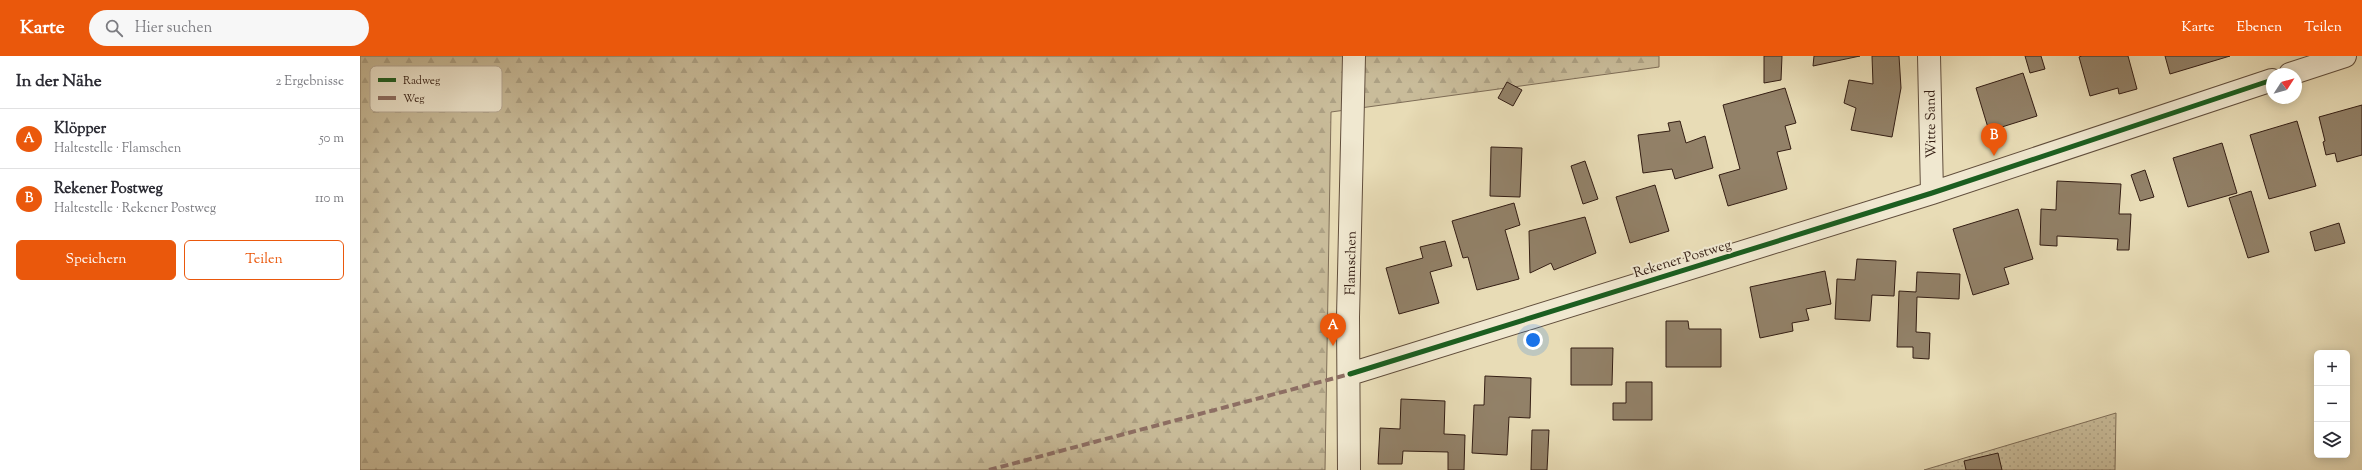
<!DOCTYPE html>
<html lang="de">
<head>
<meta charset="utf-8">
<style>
	:root { --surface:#fff; --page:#f7f7f7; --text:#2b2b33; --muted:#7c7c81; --line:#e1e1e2; --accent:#ea580c }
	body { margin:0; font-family:"Sorts Mill Goudy",serif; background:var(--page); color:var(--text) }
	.controls { position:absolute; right:12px; bottom:12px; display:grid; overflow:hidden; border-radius:6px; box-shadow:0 2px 10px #0003 }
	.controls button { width:36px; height:36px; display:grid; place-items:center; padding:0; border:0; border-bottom:1px solid var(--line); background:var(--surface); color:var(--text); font:20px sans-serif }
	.compass { position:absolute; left:1906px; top:12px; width:36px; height:36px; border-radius:50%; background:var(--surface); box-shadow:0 2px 10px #0003; rotate:54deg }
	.you { position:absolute; left:1173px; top:284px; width:14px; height:14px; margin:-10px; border:3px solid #fff; border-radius:50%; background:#1a73e8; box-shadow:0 0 0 6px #1a73e833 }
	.badge { display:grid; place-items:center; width:26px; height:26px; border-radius:50%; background:var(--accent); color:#fff; font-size:13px; font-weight:700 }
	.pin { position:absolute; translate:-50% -33px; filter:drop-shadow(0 1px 2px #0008) }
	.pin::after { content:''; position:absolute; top:21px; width:14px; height:12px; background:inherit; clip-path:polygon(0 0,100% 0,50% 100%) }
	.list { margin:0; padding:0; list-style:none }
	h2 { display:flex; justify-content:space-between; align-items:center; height:52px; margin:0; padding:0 16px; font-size:17px }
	h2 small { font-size:13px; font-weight:400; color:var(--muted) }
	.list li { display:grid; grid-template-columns:26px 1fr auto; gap:12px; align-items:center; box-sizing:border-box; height:60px; padding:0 16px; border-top:1px solid var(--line) }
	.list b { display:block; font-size:15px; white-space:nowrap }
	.list p { margin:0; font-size:13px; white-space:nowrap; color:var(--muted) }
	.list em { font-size:13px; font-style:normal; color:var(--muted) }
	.actions { display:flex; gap:8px; padding:12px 16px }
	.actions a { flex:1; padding:9px 0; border:1px solid var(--accent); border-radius:6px; text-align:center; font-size:14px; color:var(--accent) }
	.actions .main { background:var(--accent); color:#fff }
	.icon { flex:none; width:22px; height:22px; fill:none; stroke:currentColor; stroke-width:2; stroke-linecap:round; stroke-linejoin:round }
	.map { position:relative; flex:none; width:2002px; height:414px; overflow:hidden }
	header { display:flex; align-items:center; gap:24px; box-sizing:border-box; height:56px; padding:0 20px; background:var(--accent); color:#fff }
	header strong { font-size:19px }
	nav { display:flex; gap:22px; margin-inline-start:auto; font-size:14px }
	.search { width:280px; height:36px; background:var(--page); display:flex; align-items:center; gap:10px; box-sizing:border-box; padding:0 14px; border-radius:22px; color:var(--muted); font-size:15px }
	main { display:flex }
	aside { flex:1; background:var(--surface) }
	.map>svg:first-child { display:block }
	.grass { fill:url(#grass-dots); stroke:#7e6d57 }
	.forest { fill:url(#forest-firs); stroke:#7e6d57 }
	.building { fill:#928168; stroke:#341e14 }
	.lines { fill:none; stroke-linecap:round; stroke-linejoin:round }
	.street-casing { stroke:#614e3c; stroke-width:24 }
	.street { stroke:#f0e8d0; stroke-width:22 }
	.quiet { stroke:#8d6e63; stroke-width:4; stroke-dasharray:8 4; stroke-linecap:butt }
	.cycleway-casing { stroke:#f0e8d0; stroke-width:8 }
	.cycleway { stroke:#1b5e20; stroke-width:5 }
	.labels { text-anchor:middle; stroke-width:4; stroke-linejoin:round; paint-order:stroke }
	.street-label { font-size:14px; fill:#341e14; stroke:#f0e8d0 }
	.key { fill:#f0e8d0; stroke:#b8ab98; stroke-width:1 }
	.key-label { font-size:11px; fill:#341e14 }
</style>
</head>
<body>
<header>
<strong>Karte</strong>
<div class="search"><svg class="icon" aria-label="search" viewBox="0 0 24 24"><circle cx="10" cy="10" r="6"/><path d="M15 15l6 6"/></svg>Hier suchen</div>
<nav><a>Karte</a><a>Ebenen</a><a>Teilen</a></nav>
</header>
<main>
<aside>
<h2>In der Nähe<small>2 Ergebnisse</small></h2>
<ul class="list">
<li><span class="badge">A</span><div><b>Klöpper</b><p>Haltestelle · Flamschen</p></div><em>50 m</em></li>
<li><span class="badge">B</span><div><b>Rekener Postweg</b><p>Haltestelle · Rekener Postweg</p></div><em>110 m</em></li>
</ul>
<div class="actions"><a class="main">Speichern</a><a>Teilen</a></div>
</aside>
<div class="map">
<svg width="2002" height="414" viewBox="0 0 2002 414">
	<defs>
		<pattern id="grass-dots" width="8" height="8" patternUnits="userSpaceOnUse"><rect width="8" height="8" fill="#c9bc9a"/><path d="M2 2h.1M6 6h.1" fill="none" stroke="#ada184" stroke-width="1.8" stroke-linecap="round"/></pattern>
		<pattern id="forest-firs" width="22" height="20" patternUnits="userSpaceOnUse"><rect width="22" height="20" fill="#c9bc9a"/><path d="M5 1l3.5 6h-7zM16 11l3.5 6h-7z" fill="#ada184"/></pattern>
	</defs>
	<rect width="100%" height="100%" fill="#e8dcb6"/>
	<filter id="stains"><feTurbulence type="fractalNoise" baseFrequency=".005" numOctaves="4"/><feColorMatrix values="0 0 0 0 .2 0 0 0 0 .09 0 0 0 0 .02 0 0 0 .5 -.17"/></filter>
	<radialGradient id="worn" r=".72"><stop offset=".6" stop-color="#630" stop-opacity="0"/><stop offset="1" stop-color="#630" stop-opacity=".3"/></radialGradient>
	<path class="grass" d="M1756,357L1755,414H1564Z"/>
	<path class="forest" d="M0,0H1299V11L971,56L965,414H0Z"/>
	<path class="building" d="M1404,0H1422L1421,24L1404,27Z
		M1454,0H1500L1453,10Z
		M1512,0H1539L1541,32L1532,81L1491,74L1496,52L1484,47L1489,24L1513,28Z
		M1665,0H1681L1685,13L1670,17Z
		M1722,0H1768L1777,33L1759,38L1758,32L1730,40L1719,1Z
		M1805,0H1870L1810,18Z
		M1663,17L1677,60L1629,75L1616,32Z
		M1147,26L1162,34L1153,50L1138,42Z
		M1425,32L1436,67L1425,70L1431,93L1417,96L1427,133L1368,150L1359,119L1380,113L1363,49Z
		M2002,49V99L1977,106L1975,97L1966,99L1963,86L1965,85L1959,61Z
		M1320,65L1326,87L1345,80L1353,112L1315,123L1312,113L1283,117L1278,79L1310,75L1308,67Z
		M1937,65L1956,130L1909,143L1890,79Z
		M1862,87L1877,137L1828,151L1813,102Z
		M1131,91L1162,92L1160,141L1130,140Z
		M1225,105L1238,143L1223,148L1211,110Z
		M1785,114L1794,141L1780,145L1771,119Z
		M1697,125L1761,128L1759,158H1771L1769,194H1757L1758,183L1697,180V190L1680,189L1681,153L1696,154Z
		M1295,129L1309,175L1270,187L1256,141Z
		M1891,135L1909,196L1888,202L1869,142Z
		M1154,147L1160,169L1145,174L1159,223L1117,234L1108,201L1103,202L1092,165Z
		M1658,153L1673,203L1644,212L1649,228L1613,239L1593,173Z
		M1225,161L1236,197L1194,214L1191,207L1170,217L1169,175Z
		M1979,167L1985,187L1955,195L1950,176Z
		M1085,185L1092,210L1070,216L1079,247L1039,258L1026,212L1063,202L1060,191Z
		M1497,203L1536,205L1534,240L1512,239L1510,265L1475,263L1477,223L1495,224Z
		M1465,215L1471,248L1446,253L1449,264L1432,267L1433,275L1400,282L1390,231Z
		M1557,216L1600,218L1599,243L1557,241L1556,276L1570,277L1569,303L1553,302V291H1537L1539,235L1556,236Z
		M1306,265H1328L1329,273H1361V311H1306Z
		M1211,292H1253L1252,329H1211Z
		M1125,320L1171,322L1170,362L1149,361L1147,399L1112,397L1114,349H1124Z
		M1266,326H1292V364H1253V347H1266Z
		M1041,343L1085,345L1084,378L1105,379L1104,414H1088V396L1043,395L1042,408H1018L1020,372L1040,373Z
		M1172,374H1189L1187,414H1171Z
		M1638,397L1642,414H1606L1604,405Z"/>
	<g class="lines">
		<defs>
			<path id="street" d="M1569,0L1572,137
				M1930,18L1985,0
				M990,318L1572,137L1912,24
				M989,414L988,261L994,0"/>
		</defs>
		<use href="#street" class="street-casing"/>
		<use href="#street" class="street"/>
		<path class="quiet" d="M629,414L990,318"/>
		<defs>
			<path id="cycleway" d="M990,318L1572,137L1912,24"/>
		</defs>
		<use href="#cycleway" class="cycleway-casing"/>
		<use href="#cycleway" class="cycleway"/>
	</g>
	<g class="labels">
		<g class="street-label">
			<text transform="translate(1570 68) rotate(-91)" y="5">Witte Sand</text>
			<text transform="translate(1322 202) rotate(-17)" y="5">Rekener Postweg</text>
			<text transform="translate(990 207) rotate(-89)" y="5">Flamschen</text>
		</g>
	</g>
	<rect x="10" y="10" width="132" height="46" rx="6" class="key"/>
	<rect x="18" y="22" width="18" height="4" fill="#1b5e20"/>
	<rect x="18" y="40" width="18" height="4" fill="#8d6e63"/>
	<g class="key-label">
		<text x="43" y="28">Radweg</text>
		<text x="43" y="46">Weg</text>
	</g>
	<rect width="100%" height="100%" filter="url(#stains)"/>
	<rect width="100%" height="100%" fill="url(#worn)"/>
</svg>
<div class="controls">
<button>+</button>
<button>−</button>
<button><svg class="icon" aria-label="layers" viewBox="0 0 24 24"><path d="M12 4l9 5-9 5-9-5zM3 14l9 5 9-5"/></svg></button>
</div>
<svg class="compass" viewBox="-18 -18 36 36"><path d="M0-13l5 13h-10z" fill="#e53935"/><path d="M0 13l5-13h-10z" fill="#7c7c81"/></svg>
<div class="you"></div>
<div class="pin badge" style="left:973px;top:290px">A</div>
<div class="pin badge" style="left:1634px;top:100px">B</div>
</div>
</main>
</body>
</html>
